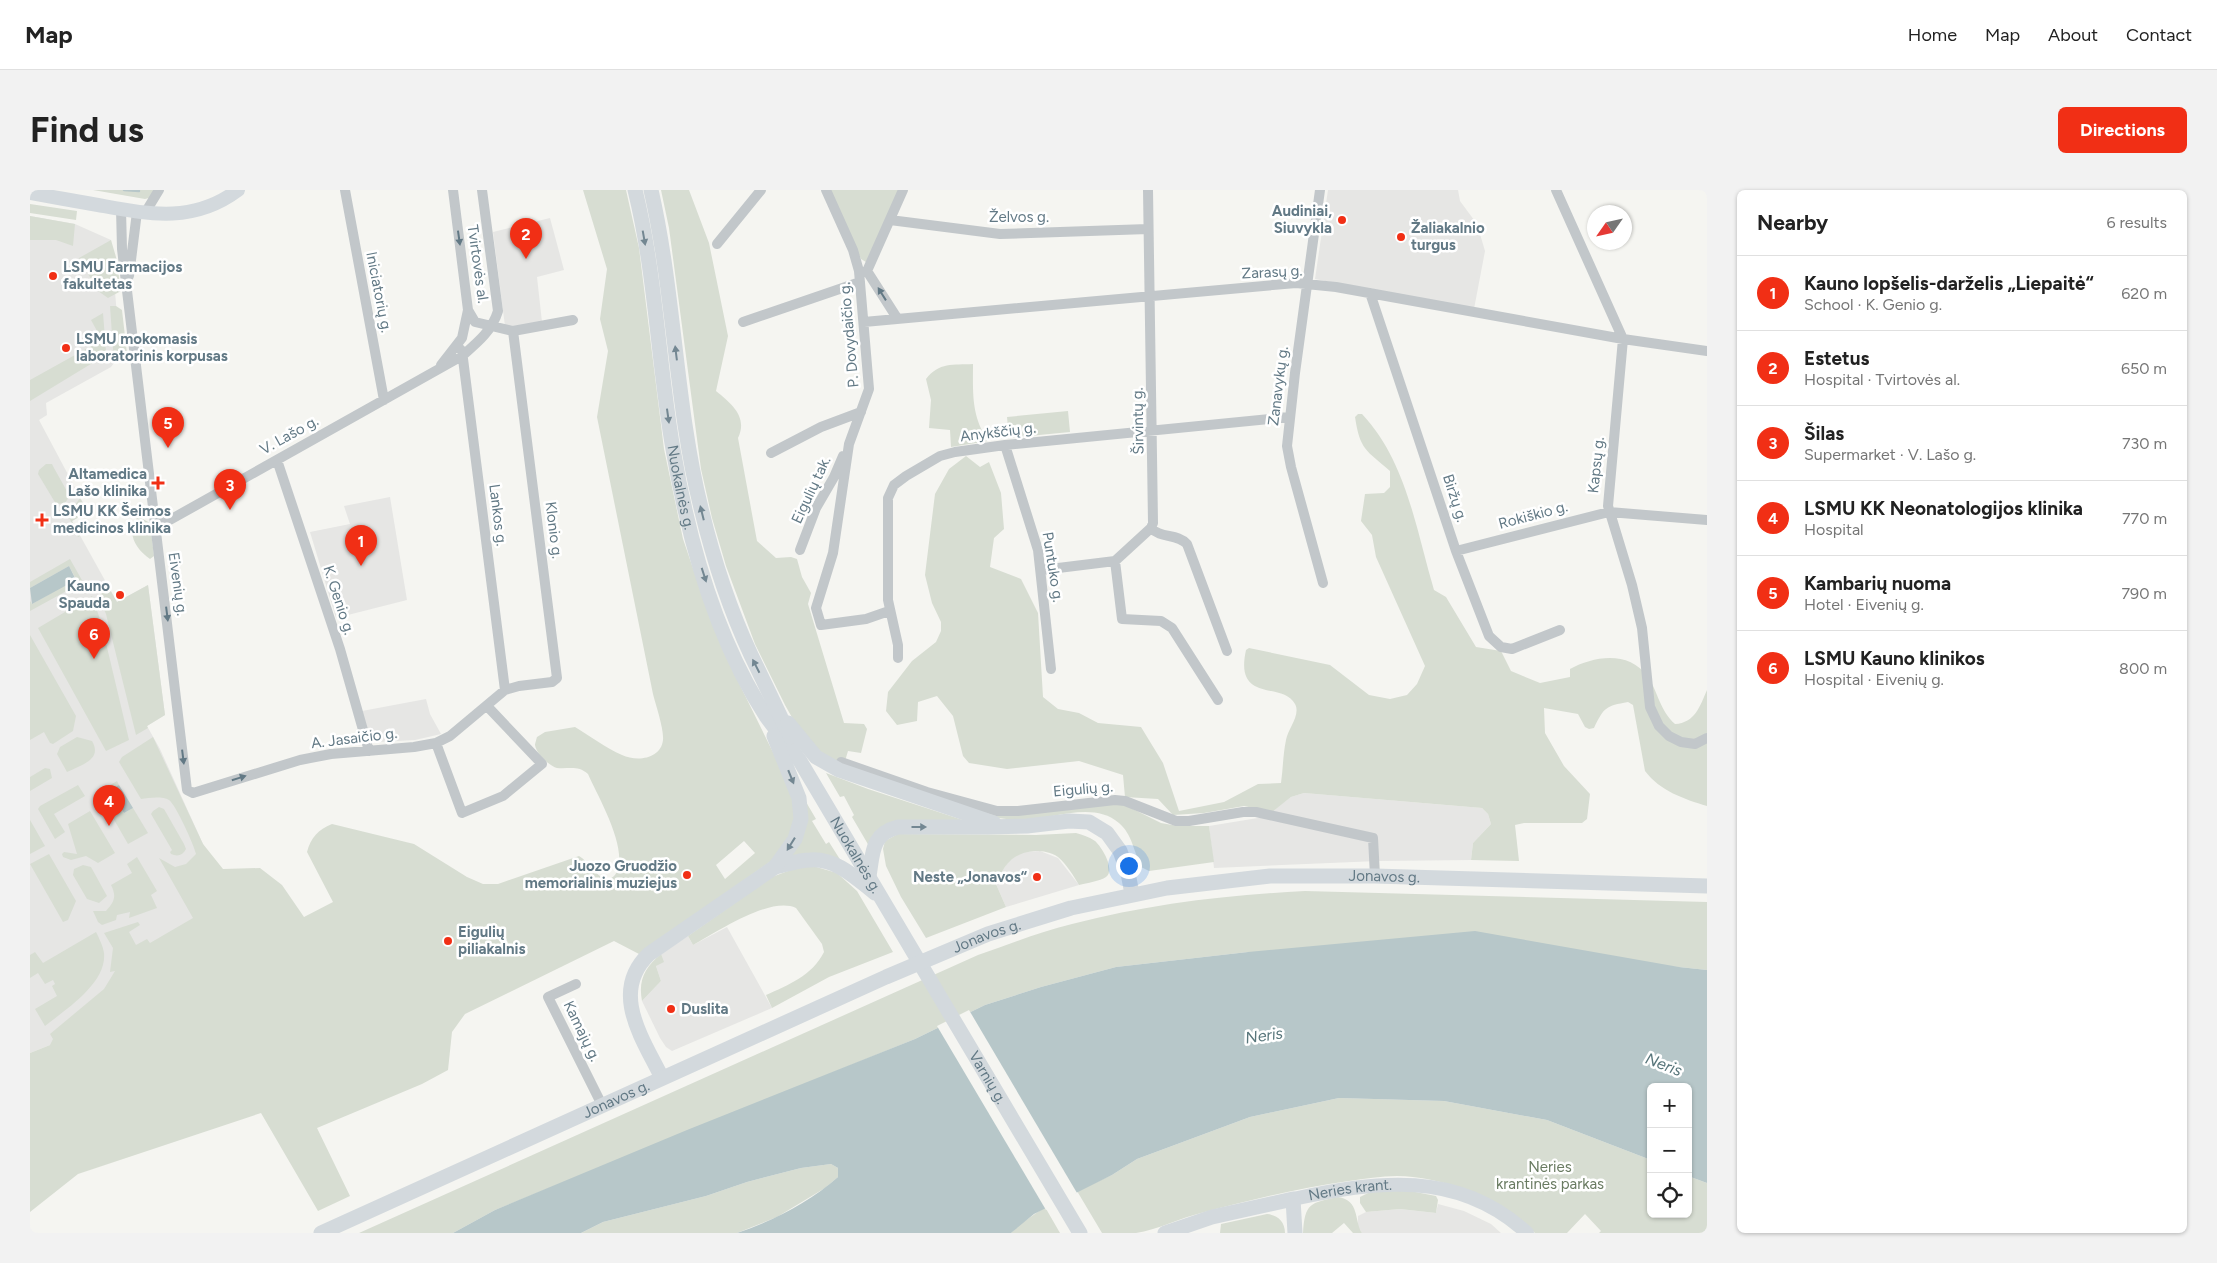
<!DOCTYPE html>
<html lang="en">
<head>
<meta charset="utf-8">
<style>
	:root { --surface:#fff; --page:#f2f2f2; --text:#222; --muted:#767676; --line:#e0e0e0; --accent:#f12f15 }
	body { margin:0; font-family:Figtree,sans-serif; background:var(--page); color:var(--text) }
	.controls { position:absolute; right:15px; bottom:15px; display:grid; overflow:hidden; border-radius:8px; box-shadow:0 1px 4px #0004 }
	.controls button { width:45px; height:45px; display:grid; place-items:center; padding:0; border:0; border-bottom:1px solid var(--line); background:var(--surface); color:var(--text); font:25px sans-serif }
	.compass { position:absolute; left:1557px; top:15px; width:45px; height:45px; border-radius:50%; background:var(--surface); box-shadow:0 1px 4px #0004; rotate:236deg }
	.you { position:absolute; left:1098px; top:675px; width:18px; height:18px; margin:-12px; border:4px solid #fff; border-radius:50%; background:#1a73e8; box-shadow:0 0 0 8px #1a73e833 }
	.badge { display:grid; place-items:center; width:32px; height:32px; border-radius:50%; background:var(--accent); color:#fff; font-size:16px; font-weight:700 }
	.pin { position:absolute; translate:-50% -41px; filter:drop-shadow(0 1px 2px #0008) }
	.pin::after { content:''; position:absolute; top:26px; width:18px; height:15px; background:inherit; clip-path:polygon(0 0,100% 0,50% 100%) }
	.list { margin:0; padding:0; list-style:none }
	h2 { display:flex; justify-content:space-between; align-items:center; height:65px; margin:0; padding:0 20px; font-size:21px }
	h2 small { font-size:16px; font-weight:400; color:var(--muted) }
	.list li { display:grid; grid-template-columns:32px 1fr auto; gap:15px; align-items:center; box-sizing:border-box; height:75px; padding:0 20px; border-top:1px solid var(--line) }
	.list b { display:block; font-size:19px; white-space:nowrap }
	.list p { margin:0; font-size:16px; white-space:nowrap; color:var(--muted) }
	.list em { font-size:16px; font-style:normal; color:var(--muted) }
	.icon { flex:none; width:28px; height:28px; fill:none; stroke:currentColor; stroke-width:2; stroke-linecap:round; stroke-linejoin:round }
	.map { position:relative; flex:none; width:1677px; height:1043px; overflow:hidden; border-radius:8px }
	header { display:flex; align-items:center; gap:30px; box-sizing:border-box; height:70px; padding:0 25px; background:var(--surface); border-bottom:1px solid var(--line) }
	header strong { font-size:24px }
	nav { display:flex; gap:28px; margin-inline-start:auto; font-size:18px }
	.intro { display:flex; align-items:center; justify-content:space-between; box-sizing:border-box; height:120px; padding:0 30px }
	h1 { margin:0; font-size:35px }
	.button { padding:12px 22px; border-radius:8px; background:var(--accent); color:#fff; font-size:18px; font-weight:700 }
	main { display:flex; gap:30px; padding:0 30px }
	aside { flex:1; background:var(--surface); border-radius:8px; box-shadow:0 1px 4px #0004 }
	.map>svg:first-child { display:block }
	.built { fill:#e6e6e4 }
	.green { fill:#d7ddd2; fill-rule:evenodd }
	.water { fill:#b7c7c9 }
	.pier { fill:#f5f5f1 }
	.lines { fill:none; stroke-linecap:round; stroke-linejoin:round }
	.stream { stroke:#b7c7c9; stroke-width:2.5 }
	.street { stroke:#c2c7ca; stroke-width:10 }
	.secondary { stroke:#d3d9dd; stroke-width:14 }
	.primary { stroke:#d3d9dd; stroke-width:15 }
	.oneway { fill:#627985 }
	.oneway2 { fill:#738792 }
	.poi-dot { fill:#f12f15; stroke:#fff; stroke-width:2 }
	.labels { text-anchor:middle; stroke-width:5; stroke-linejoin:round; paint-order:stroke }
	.poi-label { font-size:15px; font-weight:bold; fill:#627985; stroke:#fff; text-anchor:start }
	.street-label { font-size:15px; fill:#627985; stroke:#fff }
	.park-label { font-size:15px; fill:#697b61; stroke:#fff }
	.water-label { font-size:16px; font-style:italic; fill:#58767b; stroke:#fff }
</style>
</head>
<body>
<header>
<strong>Map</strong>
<nav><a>Home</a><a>Map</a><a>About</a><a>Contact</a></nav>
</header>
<div class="intro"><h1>Find us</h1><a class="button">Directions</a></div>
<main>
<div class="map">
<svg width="1677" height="1043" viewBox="0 0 1677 1043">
	<rect width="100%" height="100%" fill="#f5f5f1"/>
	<path class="built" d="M1298,0H1428L1430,11L1447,34L1455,61L1444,119L1285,89Z
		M0,26L45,34L81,50L90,165L81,177L16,213L17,225L9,230L58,322L42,331L87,412L118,395L135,525L117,536L130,559L173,654L258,822L20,855L0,863Z
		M520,28L534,80L507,87L512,132L486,136H475L463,42Z
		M360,307L377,410L306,428L280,342L320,334L314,316Z
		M396,509L400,524L411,544L385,550L348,552L340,549L332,521Z
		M1274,603L1452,618L1458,624L1461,634L1443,653L1441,670L1348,671L1184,678L1179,636L1234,627L1261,607Z
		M1010,661L1028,668L1049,695L976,717L966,694L972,681L979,671L992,662Z
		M697,737L742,818L642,861L636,857L630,848L612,811L631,791L626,776L631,764L658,746L663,755Z
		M1408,1014L1434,1021L1461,1034L1471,1043H1332L1328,1037V1026L1336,1022L1370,1019L1406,1023Z"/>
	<path class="green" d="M63,0H125L119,8L115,9Z
		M553,0H596L609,58L634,259L653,349L681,431L698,471L767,611L766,637L744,669L609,764L584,751L435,824L422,842L418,880L392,894L287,938L320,1006L288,1021L231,923L48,984L0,1022V863L20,855L23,849L20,844L74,799L85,781L80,782L83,758L74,743L108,732L110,735L99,742L106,755L117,749L120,753L163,728L129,668L145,677L156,674L166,664C164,655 146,615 139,610C132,606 119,608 111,609L89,572L92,567L123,547L173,654L193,679L230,678L252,695L274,727L303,712L277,662C281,647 288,640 302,634L384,654L437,687L453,694H468L549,666C558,671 566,686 575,689C579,690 582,688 585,685C601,662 568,607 558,584C548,575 540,579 527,578C519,576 506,563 505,555C505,554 507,547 507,547L515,542L545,537C560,546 576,558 592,565C607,572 631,569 633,550C634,539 626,516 623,504L567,227L578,161L570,129L577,79ZM714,651L725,663L695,689L686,675Z
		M631,0H659L679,53L698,146L686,201C702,214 718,227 708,248L727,351L746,368L761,367L767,369L772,387L781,403L778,414L814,533L834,534L837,539L831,563L818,561L815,571L801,573L768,538L755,515L725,454L696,376L682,328L671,279L639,38Z
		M799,0H869L836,72L831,69Z
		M0,14L47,21L46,30L0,23Z
		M0,26L45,34L43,56L26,50H0Z
		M81,50L86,67L91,101L78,108L68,101L49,68Z
		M80,116H86L92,120L97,164L89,172L84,173Z
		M73,123L76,162L74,166L0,211V190L72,150L61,130Z
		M943,174C943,203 941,225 958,251L921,257L920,240L899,238L901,210L896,189C909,172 923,175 943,174Z
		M1038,221L1040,242L979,248L977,227Z
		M1328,224H1332C1377,272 1386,340 1404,400L1416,407L1446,457L1471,461L1481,481L1510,493L1540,487V479C1564,466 1599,460 1618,487C1628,502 1630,521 1645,534C1665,533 1670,516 1677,500V616C1654,609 1630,601 1615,581L1603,515L1598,512C1576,516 1574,517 1564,538L1559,539L1555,537L1548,524L1514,518L1515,543L1534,576L1560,604L1557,629L1552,633H1494L1485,635L1489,671L1441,670L1443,653L1461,634L1458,624L1452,618L1274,603L1261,607L1242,622L1214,616L1174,623L1143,625L1128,609L1095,607L1093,585L1049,571L977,579L939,573L933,566L923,526L907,506L888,512L887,531L867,535L856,521L858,502L882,471L906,452L911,441V432L902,413L895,385L905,304L919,279L936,266L950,277L959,272L971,303L974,339L964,348L960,377L991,389L1008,423L1013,507L1028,519L1049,523L1068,533L1111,537L1133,573L1149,621L1194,612L1228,594L1251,593C1253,579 1253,564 1256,550C1258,539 1271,525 1265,514C1253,491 1204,514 1216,460L1219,458L1300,475L1339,505L1360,509L1377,505L1387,494L1395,476L1346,367L1342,345L1331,331L1335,304L1354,303L1360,297V281C1336,260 1330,260 1325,227Z
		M16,274H22L24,278L38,303L39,307L35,313L26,314L8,284L9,280Z
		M50,308L58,322L42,331L50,346L48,347L38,325Z
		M107,328H111L120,333L124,366L120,369C106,359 96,344 107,328Z
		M40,369L53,392L0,421V411L2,414L46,389L39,376L0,398V392Z
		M118,395L135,525L117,536L118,538L106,545L76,424L68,406L79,398L87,412Z
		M62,406L71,432L99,550L76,561L8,438Z
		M0,445L46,526L43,541L23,554L20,553L14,542L0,550Z
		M47,547L62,551C73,570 51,575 37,582L27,564L30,557Z
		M15,578L20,579L22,588L0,601V587Z
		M796,583L838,599L942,633H869L839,656L822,627L824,625L814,606L810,607Z
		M87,591L89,595L81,600L94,623L103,618L118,643L98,654L68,602Z
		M48,595L55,606L24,624L35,642L25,649L8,619L10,616Z
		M776,612L786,629L782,631L796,654L799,652L811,671H754Z
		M1057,615H1095L1131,633L1148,636H1179L1184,672L1119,681L1111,677C1104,662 1102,644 1089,633C1063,610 1021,630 991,630C977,630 963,627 950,624L948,621Z
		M129,617L134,619L154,654L156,659C153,665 148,667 141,664L140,662L142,660L121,624L123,621Z
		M60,621L85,663L68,673L56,666L41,670L33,667L32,664L34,662L47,664L38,634Z
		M0,630L15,656L0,664Z
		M1046,643C1053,645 1059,647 1065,651C1071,656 1086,679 1076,687C1070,691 1057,693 1049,695C1043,685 1037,675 1028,667C1021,662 1013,661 1005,661C982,663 975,674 966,694L976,717L896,748L871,707L856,676L853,659L855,651L868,644L1006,645Z
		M19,664L46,711L38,730L33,732L0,674Z
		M107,667L127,701L121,705L127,718L99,728L100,722L87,725L86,730L72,735L68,732L63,721H76C84,712 87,707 81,695L102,683L97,674Z
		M53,675L61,677L77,706L69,713L57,709L43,685L44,679Z
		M783,676L807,683L827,701L863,762L799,787L742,818L736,805C758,795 782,786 794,762L792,754L766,718C740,706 687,742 663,755L658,746L742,687L766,678Z
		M1275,701L1677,712V780L1649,777L1218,762L1086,777L1011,797L955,815L885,849L465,1020L423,1043H329L948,765C979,754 1010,742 1042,734C1119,714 1196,705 1275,701Z
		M66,742C69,748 73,756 74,763C77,793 36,819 15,836L5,819L27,806L22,796L25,794L23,790L15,794L8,783L0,788V765L5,762L13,773Z
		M631,764L634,772L626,776L631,791L612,811C608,790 615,777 631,764Z
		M1309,908L1414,911L1517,930L1621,970V1024H1658V986L1677,993V1043H1569L1571,1041L1555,1024L1537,1043H1505C1472,1013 1428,992 1383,987C1362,984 1340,988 1319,991C1269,998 1220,1010 1171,1023C1150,1028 1127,1040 1106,1043C1095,1043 1082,1043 1072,1043L1047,1001L1082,985L1107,969L1220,927Z
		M801,974L808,978V987L795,998L747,1027L707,1043H551L573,1032L676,1006L717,992L771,978Z
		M1370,999L1406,1006L1408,1010L1406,1023L1370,1019L1336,1022L1330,1013V1007L1338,1003Z
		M1308,1007C1330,1010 1324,1031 1332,1043H1323L1314,1033L1302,1043H1273C1275,1013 1280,1013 1308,1007Z
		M1015,1017L1030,1043H981L989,1035Z
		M1237,1024C1248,1025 1255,1032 1255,1043H1190L1191,1034Z"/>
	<path class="water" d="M39,376L46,390L2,414L0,398Z
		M89,595L103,618L94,623L81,599Z
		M1445,741L1649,777L1677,780V993L1658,986V897H1621V970L1517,930L1414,911L1309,908L1220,927L1107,969L1082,985L1004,1024L981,1043H707C743,1031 780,1012 808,987V978L801,974L771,978L717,992L676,1006L573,1032L551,1043H423L465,1020L657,940L885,849L955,815L1011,797L1086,777L1218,762Z"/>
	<path class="pier" d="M939,820L1047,1003L1016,1020L907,836Z"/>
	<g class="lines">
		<path class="stream" d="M94,0L109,1"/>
		<path class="street" d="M315,0L354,210
			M423,0L438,120L445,132L483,141L543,130
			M796,0L823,60L829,81L839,199L819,254L803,363L786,418L791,435L836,429L859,421
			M1290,0L1265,183L1257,256L1261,277L1293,393
			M1526,0L1593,149L1578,316L1602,395L1612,438L1620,517L1629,536L1639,546L1651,552L1665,554L1677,548
			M91,19L92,59L157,600L163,603L270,570L301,564L384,557L406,553L420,546L475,500L489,496L522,492L527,488L483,141
			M115,23L129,0
			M860,30L970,44L1118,39
			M687,54L731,0
			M837,81L873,0
			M837,81L867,128
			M99,86L107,22
			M1340,103L1426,361L1459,446L1471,457L1482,459L1530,440
			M713,132L830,92
			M834,132L1266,93L1306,97L1593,149L1677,161
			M427,156L432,161L475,500
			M411,175L432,148L438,120
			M975,255L1008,360L1021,479
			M741,263L791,237L831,222
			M247,270L310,459L339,561
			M125,330L138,331L432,166C447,153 462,141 468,121L452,0
			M1121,338C1131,349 1147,343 1157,354L1197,461
			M770,360L786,318L804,287L813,266
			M1426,361L1579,322L1677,330
			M1085,371L1092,429L1131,431L1142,438L1188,510
			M1012,380L1085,371L1121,338L1123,333L1118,0
			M868,468V455L858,410V308L864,295L876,286L910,266L925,262L975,255L1259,227
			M406,553L432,623L473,606L512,574L457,516
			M811,572L897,602L967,621H988L1085,610L1095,611L1146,631H1159L1213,622H1226L1343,648L1345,686
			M546,794L518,807L572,915"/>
		<g class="secondary">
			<path d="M0,3C23,7 45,11 68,15C118,24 163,34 208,0"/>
			<path id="s1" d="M1263,1009C1345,991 1428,979 1497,1043"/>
		</g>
		<g class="primary">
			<path id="s2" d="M605,0C626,85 628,173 643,259C658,348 686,449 736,526C747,541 759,556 770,571L1050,1043"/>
			<path d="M621,0C645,105 645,213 671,318C683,368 699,418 721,465C734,492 747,519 760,547"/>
			<path d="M758,533L786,567L809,580L964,633"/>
			<path d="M745,677C756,675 768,670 780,670C806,668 826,688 845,703"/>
			<path d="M839,686C843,663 841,644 868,637H957L997,636L1039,631L1059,632L1077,643L1090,661L1098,683L1102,704"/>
			<path d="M632,888C613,849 579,802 619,764L745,677L765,649L771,629L769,608L744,546"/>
			<path id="s3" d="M291,1043L856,787L958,744L1041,718L1137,698L1240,686H1345L1677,696"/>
			<path d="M1135,1043L1182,1027L1263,1009L1265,1043"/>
		</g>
	</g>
	<defs><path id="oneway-solid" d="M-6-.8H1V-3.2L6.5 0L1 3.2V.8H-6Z" transform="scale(1.25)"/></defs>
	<g class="oneway">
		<use href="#oneway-solid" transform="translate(429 48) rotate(82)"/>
		<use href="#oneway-solid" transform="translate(852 104) rotate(-122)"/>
		<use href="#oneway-solid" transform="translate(137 424) rotate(83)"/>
		<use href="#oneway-solid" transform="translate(153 567) rotate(83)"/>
		<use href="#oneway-solid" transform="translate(209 588) rotate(-17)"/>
	</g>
	<g class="oneway2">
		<use href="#oneway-solid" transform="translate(614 48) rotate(80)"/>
		<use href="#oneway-solid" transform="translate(646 163) rotate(-97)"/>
		<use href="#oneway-solid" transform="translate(638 226) rotate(82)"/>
		<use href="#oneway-solid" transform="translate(672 323) rotate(-104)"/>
		<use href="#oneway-solid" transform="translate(674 385) rotate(72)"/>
		<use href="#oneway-solid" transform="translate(726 476) rotate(-117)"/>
		<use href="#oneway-solid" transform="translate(761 587) rotate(68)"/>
		<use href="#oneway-solid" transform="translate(889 637)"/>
		<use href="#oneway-solid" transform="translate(761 654) rotate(122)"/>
	</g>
	<g class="poi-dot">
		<circle cx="1312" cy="30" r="5"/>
		<circle cx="1371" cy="47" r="5"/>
		<circle cx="23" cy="86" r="5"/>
		<circle cx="36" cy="158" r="5"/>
		<path d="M125.5 285.5h5v5h5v5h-5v5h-5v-5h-5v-5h5z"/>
		<path d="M9.5 322.5h5v5h5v5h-5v5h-5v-5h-5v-5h5z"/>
		<circle cx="90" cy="405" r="5"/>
		<circle cx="657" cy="685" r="5"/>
		<circle cx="1007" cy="687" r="5"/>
		<circle cx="418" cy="751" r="5"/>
		<circle cx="641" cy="819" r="5"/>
	</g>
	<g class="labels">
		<g class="poi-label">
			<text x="1302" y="26" text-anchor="end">Audiniai,<tspan x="1302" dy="17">Siuvykla</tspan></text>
			<text x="1381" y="43">Žaliakalnio<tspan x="1381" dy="17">turgus</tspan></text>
			<text x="33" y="82">LSMU Farmacijos<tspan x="33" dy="17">fakultetas</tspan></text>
			<text x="46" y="154">LSMU mokomasis<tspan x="46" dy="17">laboratorinis korpusas</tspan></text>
			<text x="117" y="289" text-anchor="end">Altamedica<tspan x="117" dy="17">Lašo klinika</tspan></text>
			<text x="23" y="326">LSMU KK Šeimos<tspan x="23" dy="17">medicinos klinika</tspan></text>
			<text x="80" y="401" text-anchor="end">Kauno<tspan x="80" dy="17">Spauda</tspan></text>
			<text x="647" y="681" text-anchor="end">Juozo Gruodžio<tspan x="647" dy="17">memorialinis muziejus</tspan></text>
			<text x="997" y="692" text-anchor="end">Neste „Jonavos“</text>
			<text x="428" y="747">Eigulių<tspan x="428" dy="17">piliakalnis</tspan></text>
			<text x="651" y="824">Duslita</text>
		</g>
		<g class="street-label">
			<text x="989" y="32">Želvos g.</text>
			<text transform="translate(448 74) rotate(82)" y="5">Tvirtovės al.</text>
			<text transform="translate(1242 82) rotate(-3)" y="5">Zarasų g.</text>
			<text transform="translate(349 102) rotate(79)" y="5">Iniciatorių g.</text>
			<text transform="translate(819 145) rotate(-95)" y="5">P. Dovydaičio g.</text>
			<text transform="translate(1248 196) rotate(-83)" y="5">Zanavykų g.</text>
			<text transform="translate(1108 231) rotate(-91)" y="5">Širvintų g.</text>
			<text transform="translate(968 242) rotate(-7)" y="5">Anykščių g.</text>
			<text transform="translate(259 245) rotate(-29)" y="5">V. Lašo g.</text>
			<text transform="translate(1566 275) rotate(-84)" y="5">Kapsų g.</text>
			<text dy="5" stroke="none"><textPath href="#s2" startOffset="301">Nuokalnės g.</textPath></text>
			<text transform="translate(781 300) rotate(-65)" y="5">Eigulių tak.</text>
			<text transform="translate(1425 308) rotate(72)" y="5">Biržų g.</text>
			<text transform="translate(468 325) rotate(83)" y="5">Lankos g.</text>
			<text transform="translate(1503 325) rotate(-15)" y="5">Rokiškio g.</text>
			<text transform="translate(524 340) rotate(83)" y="5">Klonio g.</text>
			<text transform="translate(1023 377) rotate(81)" y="5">Puntuko g.</text>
			<text transform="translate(148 394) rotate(82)" y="5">Eivenių g.</text>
			<text transform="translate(309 410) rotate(72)" y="5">K. Genio g.</text>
			<text transform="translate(324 548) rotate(-7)" y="5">A. Jasaičio g.</text>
			<text transform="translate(1053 599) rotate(-5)" y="5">Eigulių g.</text>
			<text dy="5" stroke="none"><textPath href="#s2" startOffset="712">Nuokalnės g.</textPath></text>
			<text dy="5" stroke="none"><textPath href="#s3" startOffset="1134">Jonavos g.</textPath></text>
			<text dy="5" stroke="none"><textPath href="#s3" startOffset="729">Jonavos g.</textPath></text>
			<text transform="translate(552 841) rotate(64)" y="5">Kamajų g.</text>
			<text dy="5" stroke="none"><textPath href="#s2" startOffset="971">Varnių g.</textPath></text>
			<text dy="5" stroke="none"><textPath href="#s3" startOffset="324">Jonavos g.</textPath></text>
			<text dy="5" stroke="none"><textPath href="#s1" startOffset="58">Neries krant.</textPath></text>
		</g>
		<g class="park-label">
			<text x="1520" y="982">Neries<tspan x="1520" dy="17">krantinės parkas</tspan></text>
		</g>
		<g class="water-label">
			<text transform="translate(1234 845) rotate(-8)" y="6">Neris</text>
			<text transform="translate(1634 874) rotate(21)" y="6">Neris</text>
		</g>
	</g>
</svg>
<div class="controls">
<button>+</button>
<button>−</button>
<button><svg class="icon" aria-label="locate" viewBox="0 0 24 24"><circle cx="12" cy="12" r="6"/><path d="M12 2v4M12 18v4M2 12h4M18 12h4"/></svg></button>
</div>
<svg class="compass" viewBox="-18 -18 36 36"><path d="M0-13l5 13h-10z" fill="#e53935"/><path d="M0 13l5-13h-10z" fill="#767676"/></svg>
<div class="you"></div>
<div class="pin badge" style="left:331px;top:376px">1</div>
<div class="pin badge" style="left:496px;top:69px">2</div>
<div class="pin badge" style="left:200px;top:320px">3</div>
<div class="pin badge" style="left:79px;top:636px">4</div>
<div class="pin badge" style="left:138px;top:258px">5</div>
<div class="pin badge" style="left:64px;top:469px">6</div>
</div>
<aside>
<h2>Nearby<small>6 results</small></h2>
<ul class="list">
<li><span class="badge">1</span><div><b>Kauno lopšelis-darželis „Liepaitė“</b><p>School · K. Genio g.</p></div><em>620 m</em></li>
<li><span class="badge">2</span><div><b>Estetus</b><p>Hospital · Tvirtovės al.</p></div><em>650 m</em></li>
<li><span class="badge">3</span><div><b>Šilas</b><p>Supermarket · V. Lašo g.</p></div><em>730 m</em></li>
<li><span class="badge">4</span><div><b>LSMU KK Neonatologijos klinika</b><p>Hospital</p></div><em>770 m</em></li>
<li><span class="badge">5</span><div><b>Kambarių nuoma</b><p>Hotel · Eivenių g.</p></div><em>790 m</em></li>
<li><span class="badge">6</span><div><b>LSMU Kauno klinikos</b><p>Hospital · Eivenių g.</p></div><em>800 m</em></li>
</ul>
</aside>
</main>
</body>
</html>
